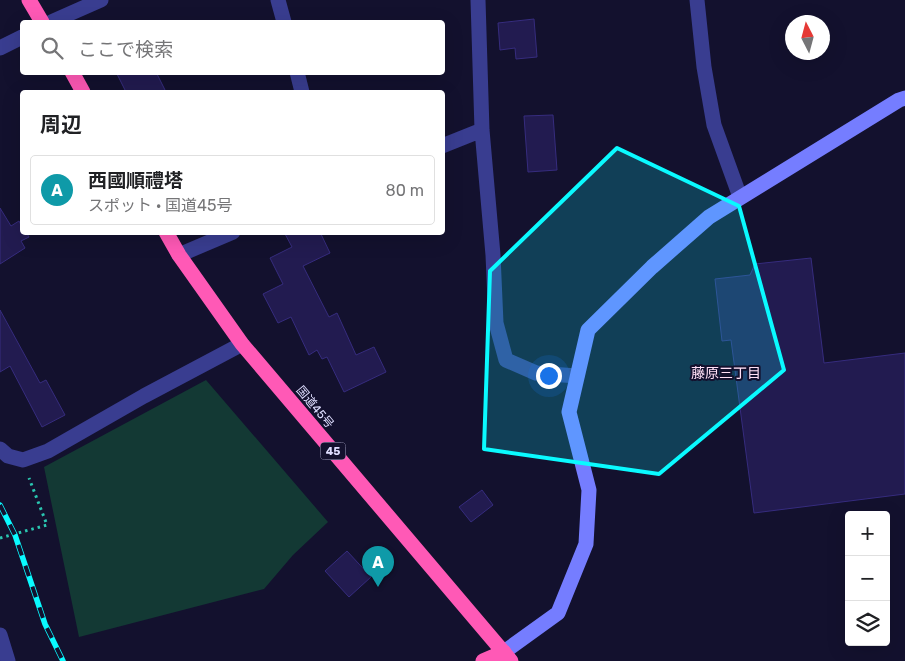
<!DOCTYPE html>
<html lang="ja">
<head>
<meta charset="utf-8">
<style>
	:root { --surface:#fff; --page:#f2f2f2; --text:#202124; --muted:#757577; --line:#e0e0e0; --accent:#168387 }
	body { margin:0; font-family:Rubik,"Noto Sans JP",sans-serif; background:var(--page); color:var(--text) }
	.controls { position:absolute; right:15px; bottom:15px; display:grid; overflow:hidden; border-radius:5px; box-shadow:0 5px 20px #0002 }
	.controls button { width:45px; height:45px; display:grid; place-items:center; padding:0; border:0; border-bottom:1px solid var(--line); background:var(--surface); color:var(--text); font:25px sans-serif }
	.compass { position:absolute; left:785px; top:15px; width:45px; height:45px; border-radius:50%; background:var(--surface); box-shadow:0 5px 20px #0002; rotate:354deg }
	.you { position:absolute; left:548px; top:375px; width:18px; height:18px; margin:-12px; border:4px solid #fff; border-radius:50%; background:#1a73e8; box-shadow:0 0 0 8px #1a73e833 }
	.badge { display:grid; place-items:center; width:32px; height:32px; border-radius:50%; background:var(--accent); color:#fff; font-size:16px; font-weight:700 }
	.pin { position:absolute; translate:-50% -41px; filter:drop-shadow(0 1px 2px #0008) }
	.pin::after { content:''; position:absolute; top:26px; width:18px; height:15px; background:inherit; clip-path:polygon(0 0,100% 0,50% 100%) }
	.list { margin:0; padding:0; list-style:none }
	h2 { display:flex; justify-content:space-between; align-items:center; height:65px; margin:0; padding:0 20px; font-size:21px }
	h2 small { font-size:16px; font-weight:400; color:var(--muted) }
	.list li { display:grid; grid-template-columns:32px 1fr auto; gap:15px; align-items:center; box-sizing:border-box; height:70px; margin:0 10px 10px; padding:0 10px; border:1px solid var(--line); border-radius:5px }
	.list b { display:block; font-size:19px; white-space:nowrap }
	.list p { margin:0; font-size:16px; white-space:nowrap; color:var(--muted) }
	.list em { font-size:16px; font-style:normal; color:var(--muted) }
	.icon { flex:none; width:28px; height:28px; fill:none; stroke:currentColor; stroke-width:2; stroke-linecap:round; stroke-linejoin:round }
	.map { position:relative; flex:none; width:905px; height:661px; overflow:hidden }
	.search { position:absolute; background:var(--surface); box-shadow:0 5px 20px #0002; left:20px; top:20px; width:425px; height:55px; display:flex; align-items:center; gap:12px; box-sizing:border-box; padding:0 18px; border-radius:5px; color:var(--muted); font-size:19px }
	.panel { position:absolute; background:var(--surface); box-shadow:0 5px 20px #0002; left:20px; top:90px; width:425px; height:145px; border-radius:5px }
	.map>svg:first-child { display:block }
	.green { fill:#133934 }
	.building { fill:#221b50; stroke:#362c7e }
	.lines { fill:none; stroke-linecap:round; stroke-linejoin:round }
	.path { stroke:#2ac7b1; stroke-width:3; stroke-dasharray:2.5 4; stroke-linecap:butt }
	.street { stroke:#393d90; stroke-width:15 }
	.secondary { stroke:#757dff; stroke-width:15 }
	.highway { stroke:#ff59b6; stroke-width:15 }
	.rail-casing { stroke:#0afaff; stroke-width:5.5 }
	.rail { stroke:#13112e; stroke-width:4; stroke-dasharray:11; stroke-linecap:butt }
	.marked { fill:#0afaff; fill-opacity:0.2; stroke:#0afaff; stroke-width:4; stroke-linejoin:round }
	.labels { text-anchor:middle; stroke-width:4; stroke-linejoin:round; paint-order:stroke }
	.shield { fill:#13112e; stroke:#a2a0c0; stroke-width:1 }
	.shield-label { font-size:11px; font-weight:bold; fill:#dfdeff }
	.street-label { font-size:12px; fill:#dfdeff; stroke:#13112e }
	.neighbourhood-label { font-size:14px; fill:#ffe0f6; stroke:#13112e }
</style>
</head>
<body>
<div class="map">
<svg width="905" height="661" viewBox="0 0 905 661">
	<rect width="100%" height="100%" fill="#13112e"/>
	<path class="green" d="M206,380L328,522L293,555L264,589L79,637L44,467Z"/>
	<path class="building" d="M534,19L537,57L516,59L515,48L500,50L498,23Z
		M116,72H156L166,92H126Z
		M553,115L557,170L528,172L524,116Z
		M0,208L11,226L19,221L22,227V232H26L29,237L21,241L25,248L0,264Z
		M284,232H320L330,253L303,266L329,317L337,313L356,355L374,347L386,372L344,392L327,357L322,359L317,350L309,355L291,317L278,323L263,294L283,284L270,258L292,247Z
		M811,258L824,363L905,353V494L754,513L731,340L722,341L715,279L750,275L755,264Z
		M0,310L40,383L46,380L65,415L42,427L10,366L0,372Z
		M482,490L493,505L471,522L459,507Z
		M347,551L371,577L349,597L325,571Z"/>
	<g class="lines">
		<path class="path" d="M0,538L47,525L29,478"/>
		<path class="street" d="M278,0L284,22
			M478,0L482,130L493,255L496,323L506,360L536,373L577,376
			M697,0L704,67L714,125L740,197
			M51,22L101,0
			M0,48L22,37
			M297,72L302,92
			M442,146L482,130
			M179,255L233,232
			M0,449L8,456L23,460L48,451L144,396L242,344
			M0,635L8,661"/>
		<path class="secondary" d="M504,652L558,613L586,544L589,490L569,412L588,330L652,267L709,217L899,100L905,98"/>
		<path class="highway" d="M29,0L42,22
			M72,72L83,92
			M166,232L179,255L242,344L511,661
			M483,661L504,652"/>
		<defs>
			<path id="rail" d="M0,505L15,535L45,624L63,661"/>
		</defs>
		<use href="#rail" class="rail-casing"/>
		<use href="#rail" class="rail"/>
	</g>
	<path class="marked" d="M617,148L739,206L784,370L659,474L484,449L490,271Z"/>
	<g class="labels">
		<rect class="shield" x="320.5" y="442.5" width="25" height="17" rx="4"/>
		<g class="shield-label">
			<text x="333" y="455">45</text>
		</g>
		<g class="street-label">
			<text transform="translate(315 407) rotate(50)" y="4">国道45号</text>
		</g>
		<g class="neighbourhood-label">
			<text x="726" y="378">藤原三丁目</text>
		</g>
	</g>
</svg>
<div class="controls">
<button>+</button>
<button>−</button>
<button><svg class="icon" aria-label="layers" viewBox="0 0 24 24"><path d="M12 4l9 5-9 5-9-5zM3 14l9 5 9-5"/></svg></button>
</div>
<svg class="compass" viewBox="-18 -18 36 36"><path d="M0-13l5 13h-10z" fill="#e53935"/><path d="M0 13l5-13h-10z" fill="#757577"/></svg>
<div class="you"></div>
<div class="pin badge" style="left:378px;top:587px;background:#0f9aa8">A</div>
<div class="search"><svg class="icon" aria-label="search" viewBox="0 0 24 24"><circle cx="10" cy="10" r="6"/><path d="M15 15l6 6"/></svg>ここで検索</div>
<section class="panel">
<h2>周辺<small></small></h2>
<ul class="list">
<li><span class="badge" style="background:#0f9aa8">A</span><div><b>西國順禮塔</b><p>スポット · 国道45号</p></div><em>80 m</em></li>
</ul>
</section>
</div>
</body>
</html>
